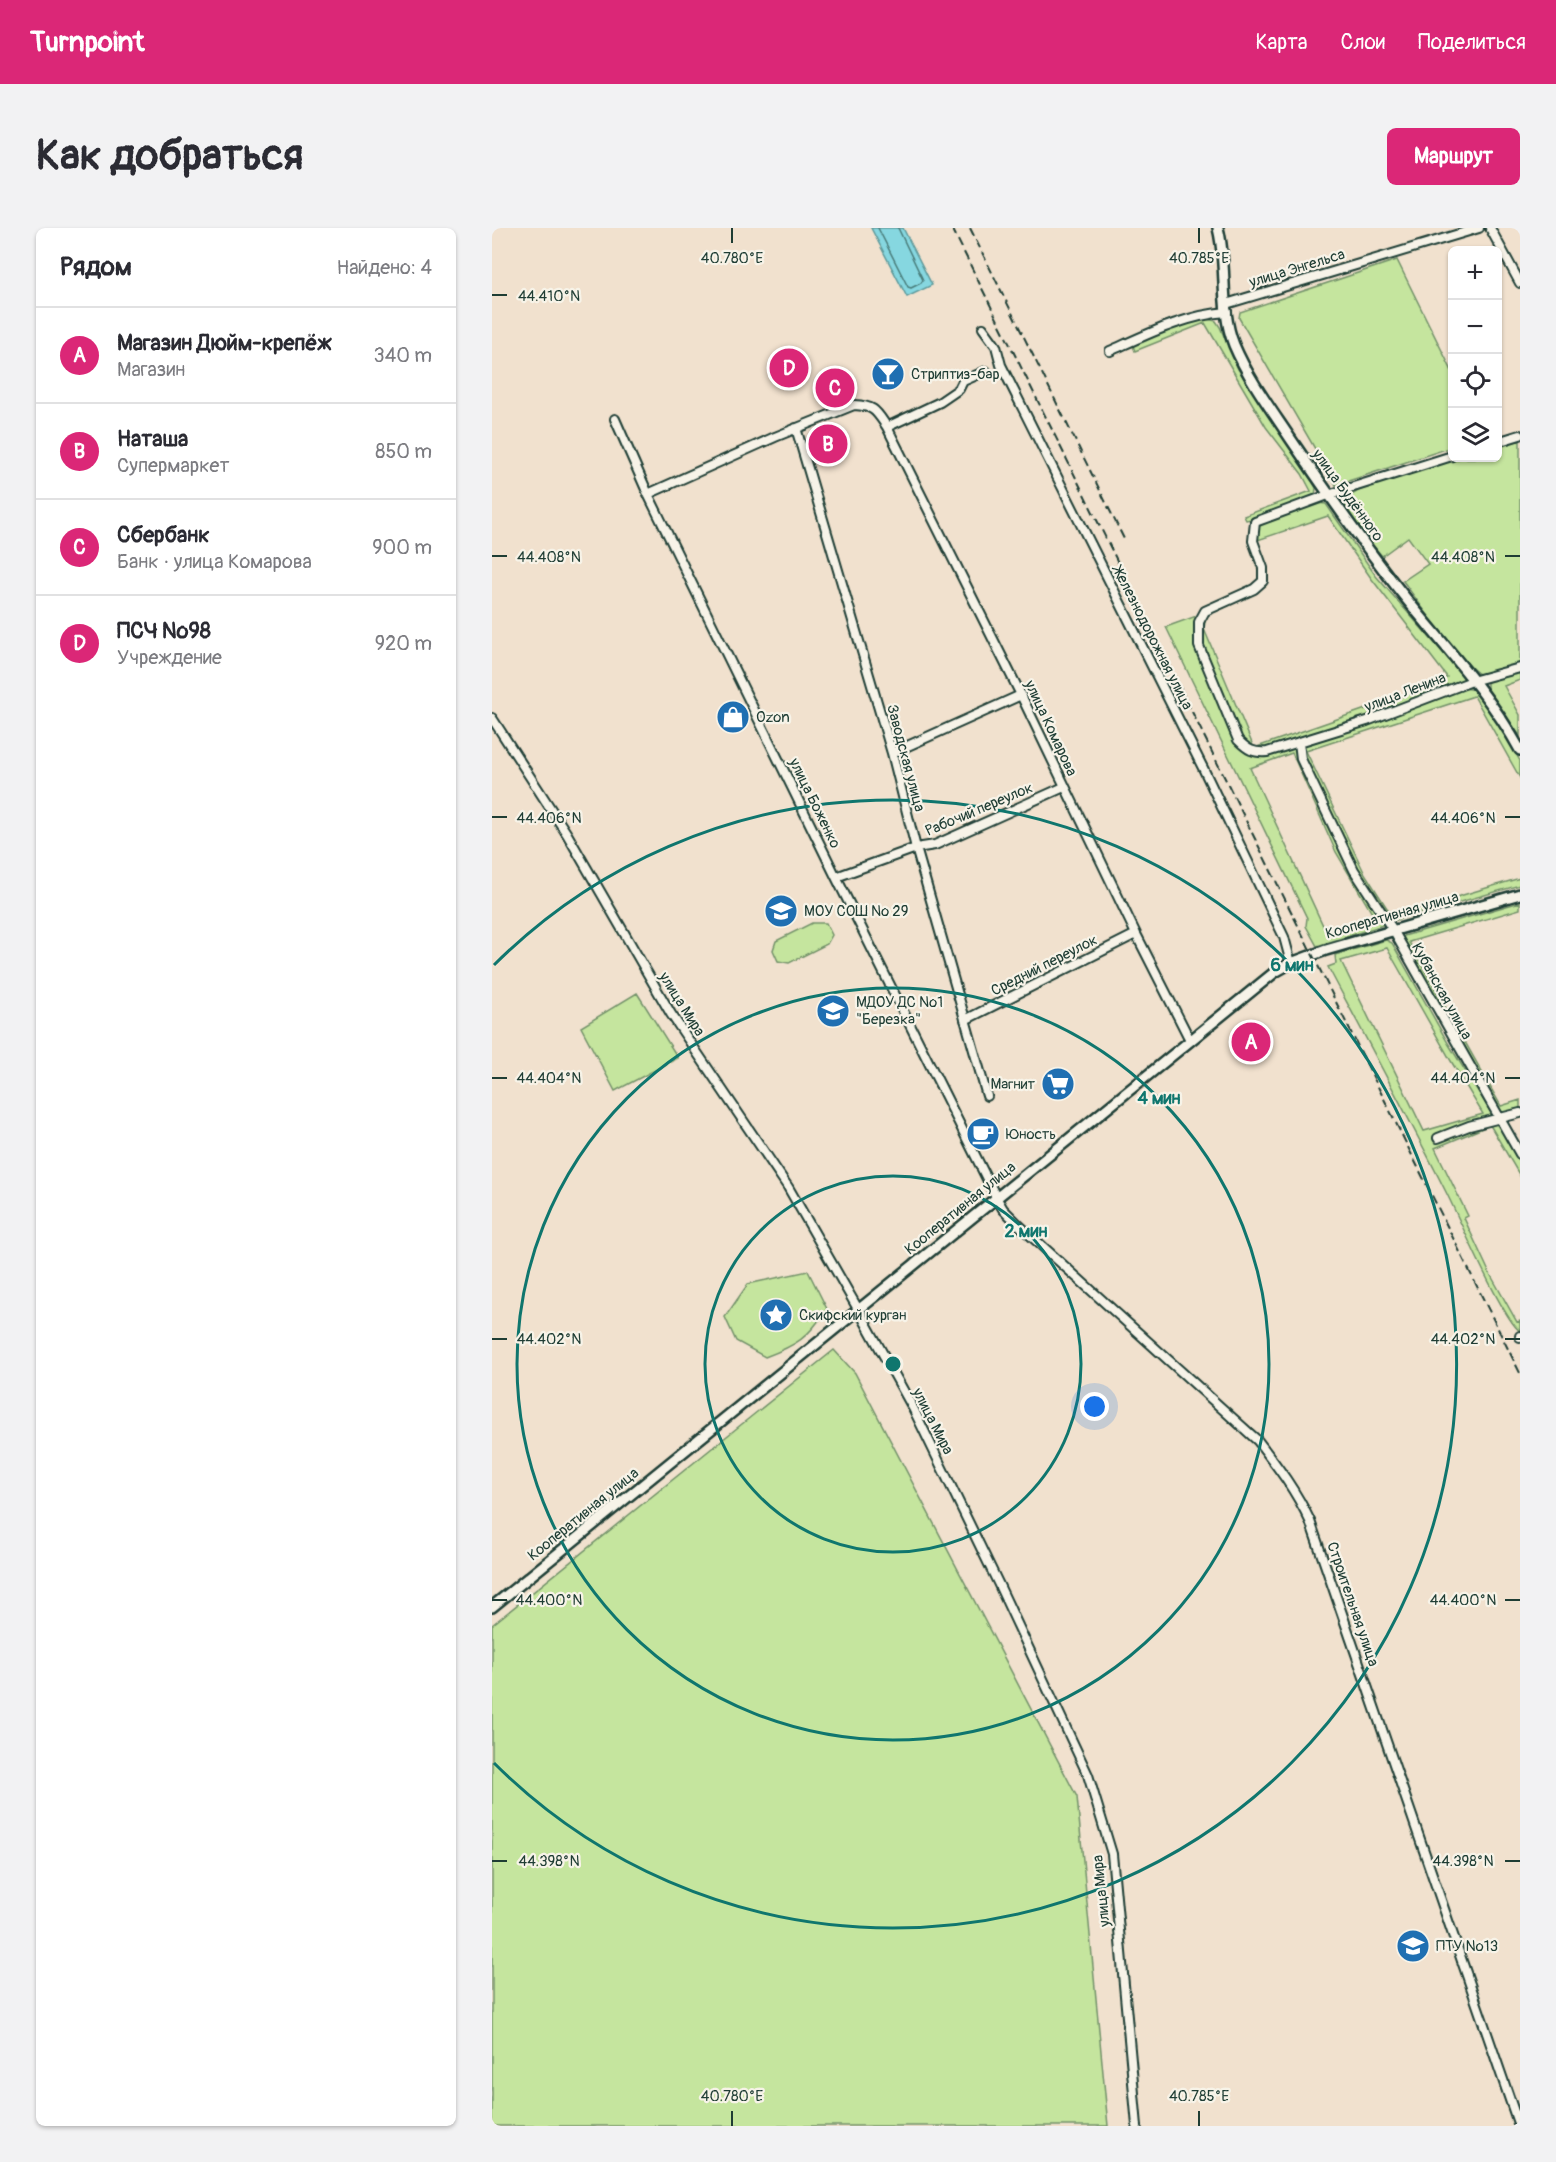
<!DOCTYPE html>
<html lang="ru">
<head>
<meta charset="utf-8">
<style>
	:root { --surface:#fff; --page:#f2f2f3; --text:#2b2b33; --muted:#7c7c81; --line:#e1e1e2; --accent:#db2777 }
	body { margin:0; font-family:Pangolin,sans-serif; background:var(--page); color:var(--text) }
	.controls { position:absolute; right:18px; top:18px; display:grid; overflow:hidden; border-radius:9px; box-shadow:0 2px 4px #0004 }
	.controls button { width:54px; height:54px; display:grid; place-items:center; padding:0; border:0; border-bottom:2px solid var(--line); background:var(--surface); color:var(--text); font:30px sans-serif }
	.you { position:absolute; left:603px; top:1179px; width:21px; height:21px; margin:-15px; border:4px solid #fff; border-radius:50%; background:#1a73e8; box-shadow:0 0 0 9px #1a73e833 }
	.badge { display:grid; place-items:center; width:39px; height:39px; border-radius:50%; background:var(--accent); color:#fff; font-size:20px; font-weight:700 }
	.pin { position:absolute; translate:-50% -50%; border:3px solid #fff; box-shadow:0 2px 6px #0006 }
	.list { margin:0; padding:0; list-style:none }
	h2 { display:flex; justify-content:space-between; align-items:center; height:78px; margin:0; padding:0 24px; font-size:26px }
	h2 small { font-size:20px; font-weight:400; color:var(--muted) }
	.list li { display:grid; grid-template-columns:39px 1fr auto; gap:18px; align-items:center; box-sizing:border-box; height:96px; padding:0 24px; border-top:2px solid var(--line) }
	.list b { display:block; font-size:22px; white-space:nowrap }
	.list p { margin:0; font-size:20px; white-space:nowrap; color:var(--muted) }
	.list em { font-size:20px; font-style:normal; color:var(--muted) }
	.icon { flex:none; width:33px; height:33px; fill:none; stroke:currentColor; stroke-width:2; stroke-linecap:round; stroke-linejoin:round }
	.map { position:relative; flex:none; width:1028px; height:1898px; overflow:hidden; border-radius:9px }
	header { display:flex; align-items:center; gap:36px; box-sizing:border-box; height:84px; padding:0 30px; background:var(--accent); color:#fff }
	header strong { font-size:28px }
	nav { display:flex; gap:33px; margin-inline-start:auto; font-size:21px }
	.intro { display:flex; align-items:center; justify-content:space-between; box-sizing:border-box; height:144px; padding:0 36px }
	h1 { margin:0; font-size:42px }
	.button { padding:15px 27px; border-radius:9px; background:var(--accent); color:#fff; font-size:21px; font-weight:700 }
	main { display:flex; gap:36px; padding:0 36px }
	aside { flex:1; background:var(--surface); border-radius:9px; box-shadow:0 2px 4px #0004 }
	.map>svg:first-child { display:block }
	.green { fill:#c5e59e; stroke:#729169; stroke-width:1.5; fill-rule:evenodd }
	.water { fill:#86d7e0; stroke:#5d999b; stroke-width:1.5 }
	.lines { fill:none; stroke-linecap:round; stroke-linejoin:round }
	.shore { stroke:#487b79; stroke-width:1.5 }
	.minor-casing { stroke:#1f3d34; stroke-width:12 }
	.tertiary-casing { stroke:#1f3d34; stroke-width:14 }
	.minor { stroke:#f7f3e8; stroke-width:8 }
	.tertiary { stroke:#f7f3e8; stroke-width:9 }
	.rail { stroke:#1f3d34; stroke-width:2; stroke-dasharray:9 4.5; stroke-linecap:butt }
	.ticks { fill:none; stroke:#1f3d34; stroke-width:2 }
	.ring { fill:none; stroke:#0f766e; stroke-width:3 }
	.labels { text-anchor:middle; stroke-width:4.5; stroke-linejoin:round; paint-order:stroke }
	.street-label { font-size:15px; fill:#1f3d34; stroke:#f7f3e8 }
	.poi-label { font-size:15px; fill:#1f3d34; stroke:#f7f3e8; text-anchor:start }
	.ticks-label { font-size:15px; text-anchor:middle; fill:#1f3d34; stroke:#f7f3e8; stroke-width:4.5; stroke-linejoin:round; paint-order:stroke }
	.centre { fill:#0f766e; stroke:#f7f3e8; stroke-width:3 }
	.ring-label { font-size:18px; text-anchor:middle; font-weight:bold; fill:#0f766e; stroke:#f7f3e8; stroke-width:4.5; stroke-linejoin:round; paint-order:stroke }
</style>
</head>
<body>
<header>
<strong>Turnpoint</strong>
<nav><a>Карта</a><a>Слои</a><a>Поделиться</a></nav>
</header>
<div class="intro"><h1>Как добраться</h1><a class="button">Маршрут</a></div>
<main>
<aside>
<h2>Рядом<small>Найдено: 4</small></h2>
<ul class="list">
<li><span class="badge">A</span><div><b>Магазин Дюйм-крепёж</b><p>Магазин</p></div><em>340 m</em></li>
<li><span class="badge">B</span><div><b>Наташа</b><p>Супермаркет</p></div><em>850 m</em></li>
<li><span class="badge">C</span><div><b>Сбербанк</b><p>Банк · улица Комарова</p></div><em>900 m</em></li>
<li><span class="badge">D</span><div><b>ПСЧ №98</b><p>Учреждение</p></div><em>920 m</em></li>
</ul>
</aside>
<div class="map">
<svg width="1028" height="1898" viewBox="0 0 1028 1898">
	<rect width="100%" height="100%" fill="#f1e1ce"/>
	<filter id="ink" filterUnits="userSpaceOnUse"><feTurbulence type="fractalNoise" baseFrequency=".0167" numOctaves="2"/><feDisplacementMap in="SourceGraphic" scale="12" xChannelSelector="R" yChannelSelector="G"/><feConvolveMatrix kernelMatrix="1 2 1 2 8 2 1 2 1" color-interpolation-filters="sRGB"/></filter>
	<g filter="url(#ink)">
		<path class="green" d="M905,32L960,143V219L844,257L747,90L748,84Z
			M710,90L724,93L728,99L746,141L820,253L824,260L823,267L818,271L771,289L754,292L752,288L819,263L810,246L774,199L713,95L643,123L641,118L672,102Z
			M1028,212V437C1018,440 1003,448 992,448C977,447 923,369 911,353L936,336L916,309L890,328L856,288L853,280L855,270L866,263L915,245L969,230H1005L1006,219Z
			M825,275L834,276L884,348L972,449L970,455L936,469L780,521C764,523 755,521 746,506L709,414V398L714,387L712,401L762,520L911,468L955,449L879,350L836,288L763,313L764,298Z
			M707,387L704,415L711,438L745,517C766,535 777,526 801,520L804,522L864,649L891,697L825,718L814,698L815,690L674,399ZM800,525L844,624L884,692L835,706L758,540Z
			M1028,444V452L1012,458L1028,487V508L995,461V455L999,452Z
			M972,460L984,462L1001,485L1028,533V550L982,468L814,523L872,644L900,688L1028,650V657L901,693L895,688L870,652L811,530L810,520L815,514L893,489Z
			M1028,674V681L917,714L1009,878L1028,872V882L1014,886L1008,885L909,713L912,708Z
			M320,695H334L340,707L335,716L297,735L286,733L281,722L284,713Z
			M894,712L900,715L956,815L1028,931V948L998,897L943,920L976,988L972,990L997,1044L1025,1094L1028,1093V1103C1011,1092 967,990 955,966C917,890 876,814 836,739L844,736L843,727ZM895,720L959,833L991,886L932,903L849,733Z
			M145,765L186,830L123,863L89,799Z
			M316,1043L335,1081C316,1110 305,1117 273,1129L244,1113L233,1089L256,1056Z
			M342,1122L363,1145L585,1569L616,1898H0V1397Z"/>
		<path class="water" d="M379,0H411L440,57L415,69Z"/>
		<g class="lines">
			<path class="shore" d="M386,0L416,59L419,60L429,55L431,52L406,0"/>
			<defs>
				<path id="minor" d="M998,0L1028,55
					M734,76L987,0
					M491,100L504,118L509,137L711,540L792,709L799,735
					M618,123C656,106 693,87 735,84
					M123,191L156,266L344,649L504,969L511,981L528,998L766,1213C786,1239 804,1263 818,1293L1027,1898
					M395,199L448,174L467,161L471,153L494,143
					M304,200L400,525L424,620L495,868
					M1005,214L1028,207
					M960,228L836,267L763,294L761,313L771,340V353L762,361L713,383L707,394V418L746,512C756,522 761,525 775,524L875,493L980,453L1028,440
					M156,266L283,209L362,177C383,178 384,183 395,199L529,467L644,706L698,812
					M0,490L75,606L179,786L296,959L366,1081L421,1180L507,1357L596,1547L620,1626L645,1898
					M807,514L809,531L862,642L901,702L1028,926
					M400,525L529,467
					M344,649L424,620L443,617L572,559
					M473,792L644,706
					M946,910L977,898L1028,885
					M1028,1108V1109"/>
				<path id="tertiary" d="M726,0C736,38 727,80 742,117C756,150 778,180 798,210C836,266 874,321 916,373C955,421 998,467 1028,522
					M0,1379L783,744L799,735L834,722L1028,666"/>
			</defs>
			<use href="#minor" class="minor-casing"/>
			<use href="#tertiary" class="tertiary-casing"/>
			<use href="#minor" class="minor"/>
			<use href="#tertiary" class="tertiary"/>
			<path class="rail" d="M460,0L1028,1145
				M478,0L633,313"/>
		</g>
	</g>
	<path class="ticks" d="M240,0V15M707,0V15M0,67H15M0,328H15M1013,328H1028M0,589H15M1013,589H1028M0,850H15M1013,850H1028M0,1111H15M1013,1111H1028M0,1372H15M1013,1372H1028M0,1633H15M1013,1633H1028M240,1883V1898M707,1883V1898"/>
	<g class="ring">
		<circle cx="401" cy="1136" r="188"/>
		<circle cx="401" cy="1136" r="376"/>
		<path d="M2 737A564 564 0 1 1 2 1535"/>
	</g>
	<defs>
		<symbol id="bar-disc" viewBox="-11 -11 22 22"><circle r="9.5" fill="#1f6fb2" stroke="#f7f3e8"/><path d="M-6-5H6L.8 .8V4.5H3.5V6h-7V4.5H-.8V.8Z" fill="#fff"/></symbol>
		<symbol id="shop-disc" viewBox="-11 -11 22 22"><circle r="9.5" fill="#1f6fb2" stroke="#f7f3e8"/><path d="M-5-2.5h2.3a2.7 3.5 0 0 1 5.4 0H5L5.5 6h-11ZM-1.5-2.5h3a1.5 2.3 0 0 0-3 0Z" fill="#fff"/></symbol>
		<symbol id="school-disc" viewBox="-11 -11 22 22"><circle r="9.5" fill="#1f6fb2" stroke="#f7f3e8"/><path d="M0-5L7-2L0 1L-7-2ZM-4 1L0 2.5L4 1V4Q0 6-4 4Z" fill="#fff"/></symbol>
		<symbol id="supermarket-disc" viewBox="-11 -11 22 22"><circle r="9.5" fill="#1f6fb2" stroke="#f7f3e8"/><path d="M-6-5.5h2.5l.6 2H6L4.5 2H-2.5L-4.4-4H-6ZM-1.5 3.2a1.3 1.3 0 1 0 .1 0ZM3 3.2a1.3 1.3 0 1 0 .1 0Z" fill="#fff"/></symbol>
		<symbol id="cafe-disc" viewBox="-11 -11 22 22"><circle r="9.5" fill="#1f6fb2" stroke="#f7f3e8"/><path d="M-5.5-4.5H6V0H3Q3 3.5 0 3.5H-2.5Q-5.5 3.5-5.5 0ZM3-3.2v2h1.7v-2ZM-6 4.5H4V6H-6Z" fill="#fff"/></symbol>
		<symbol id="sight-disc" viewBox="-11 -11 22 22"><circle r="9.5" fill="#1f6fb2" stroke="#f7f3e8"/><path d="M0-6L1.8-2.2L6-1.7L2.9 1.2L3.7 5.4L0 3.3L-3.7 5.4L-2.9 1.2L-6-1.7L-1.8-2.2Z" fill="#fff"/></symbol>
	</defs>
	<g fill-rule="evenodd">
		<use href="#bar-disc" x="377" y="127" width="38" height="38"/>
		<use href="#shop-disc" x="222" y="470" width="38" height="38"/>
		<use href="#school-disc" x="270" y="664" width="38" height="38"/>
		<use href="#school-disc" x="322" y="764" width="38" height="38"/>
		<use href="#supermarket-disc" x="547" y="837" width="38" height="38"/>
		<use href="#cafe-disc" x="472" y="887" width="38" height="38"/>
		<use href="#sight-disc" x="265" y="1068" width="38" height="38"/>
		<use href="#school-disc" x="902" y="1699" width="38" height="38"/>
	</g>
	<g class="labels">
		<g class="street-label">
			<text transform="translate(805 40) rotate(-17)" y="5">улица Энгельса</text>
			<text transform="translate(856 267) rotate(54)" y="5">улица Будённого</text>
			<text transform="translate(661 410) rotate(63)" y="5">Железнодорожная улица</text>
			<text transform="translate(913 464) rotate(-21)" y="5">улица Ленина</text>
			<text transform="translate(559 500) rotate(65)" y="5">улица Комарова</text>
			<text transform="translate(414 530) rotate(75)" y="5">Заводская улица</text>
			<text transform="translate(323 575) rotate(64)" y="5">улица Боженко</text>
			<text transform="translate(487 581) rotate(-23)" y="5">Рабочий переулок</text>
			<text transform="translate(900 687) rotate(-16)" y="5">Кооперативная улица</text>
			<text transform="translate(552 737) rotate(-27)" y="5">Средний переулок</text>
			<text transform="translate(950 763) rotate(61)" y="5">Кубанская улица</text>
			<text transform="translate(190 776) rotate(58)" y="5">улица Мира</text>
			<text transform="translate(468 980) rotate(-39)" y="5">Кооперативная улица</text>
			<text transform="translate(441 1193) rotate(63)" y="5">улица Мира</text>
			<text transform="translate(91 1286) rotate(-39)" y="5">Кооперативная улица</text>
			<text transform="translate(861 1376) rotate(71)" y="5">Строительная улица</text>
			<text transform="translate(609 1663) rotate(-96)" y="5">улица Мира</text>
		</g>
		<g class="poi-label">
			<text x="419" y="151">Стриптиз-бар</text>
			<text x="264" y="494">Ozon</text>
			<text x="312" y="688">МОУ СОШ № 29</text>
			<text x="364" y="779">МДОУ ДС №1<tspan x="364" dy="17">"Березка"</tspan></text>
			<text x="543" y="861" text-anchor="end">Магнит</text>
			<text x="514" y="911">Юность</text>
			<text x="307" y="1092">Скифский курган</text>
			<text x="944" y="1723">ПТУ №13</text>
		</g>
	</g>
	<g class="ticks-label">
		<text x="240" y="35">40.780°E</text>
		<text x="707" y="35">40.785°E</text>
		<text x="57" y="73">44.410°N</text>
		<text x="57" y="334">44.408°N</text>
		<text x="971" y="334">44.408°N</text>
		<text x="57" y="595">44.406°N</text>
		<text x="971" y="595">44.406°N</text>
		<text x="57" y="855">44.404°N</text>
		<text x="971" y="855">44.404°N</text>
		<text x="57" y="1116">44.402°N</text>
		<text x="971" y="1116">44.402°N</text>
		<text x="57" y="1377">44.400°N</text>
		<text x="971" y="1377">44.400°N</text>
		<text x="57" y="1638">44.398°N</text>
		<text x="971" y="1638">44.398°N</text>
		<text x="240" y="1873">40.780°E</text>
		<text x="707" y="1873">40.785°E</text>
	</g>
	<circle cx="401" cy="1136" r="9" class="centre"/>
	<g class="ring-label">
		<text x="800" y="743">6 мин</text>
		<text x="667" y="876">4 мин</text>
		<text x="534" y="1009">2 мин</text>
	</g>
</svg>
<div class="controls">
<button>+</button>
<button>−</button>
<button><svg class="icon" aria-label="locate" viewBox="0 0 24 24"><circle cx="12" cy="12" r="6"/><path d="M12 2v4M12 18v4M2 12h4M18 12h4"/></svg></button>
<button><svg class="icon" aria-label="layers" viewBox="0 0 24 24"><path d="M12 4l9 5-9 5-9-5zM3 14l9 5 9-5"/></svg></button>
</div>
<div class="you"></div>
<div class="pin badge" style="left:759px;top:814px">A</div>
<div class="pin badge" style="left:336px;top:216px">B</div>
<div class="pin badge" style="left:343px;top:160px">C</div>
<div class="pin badge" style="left:297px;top:140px">D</div>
</div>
</main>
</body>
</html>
